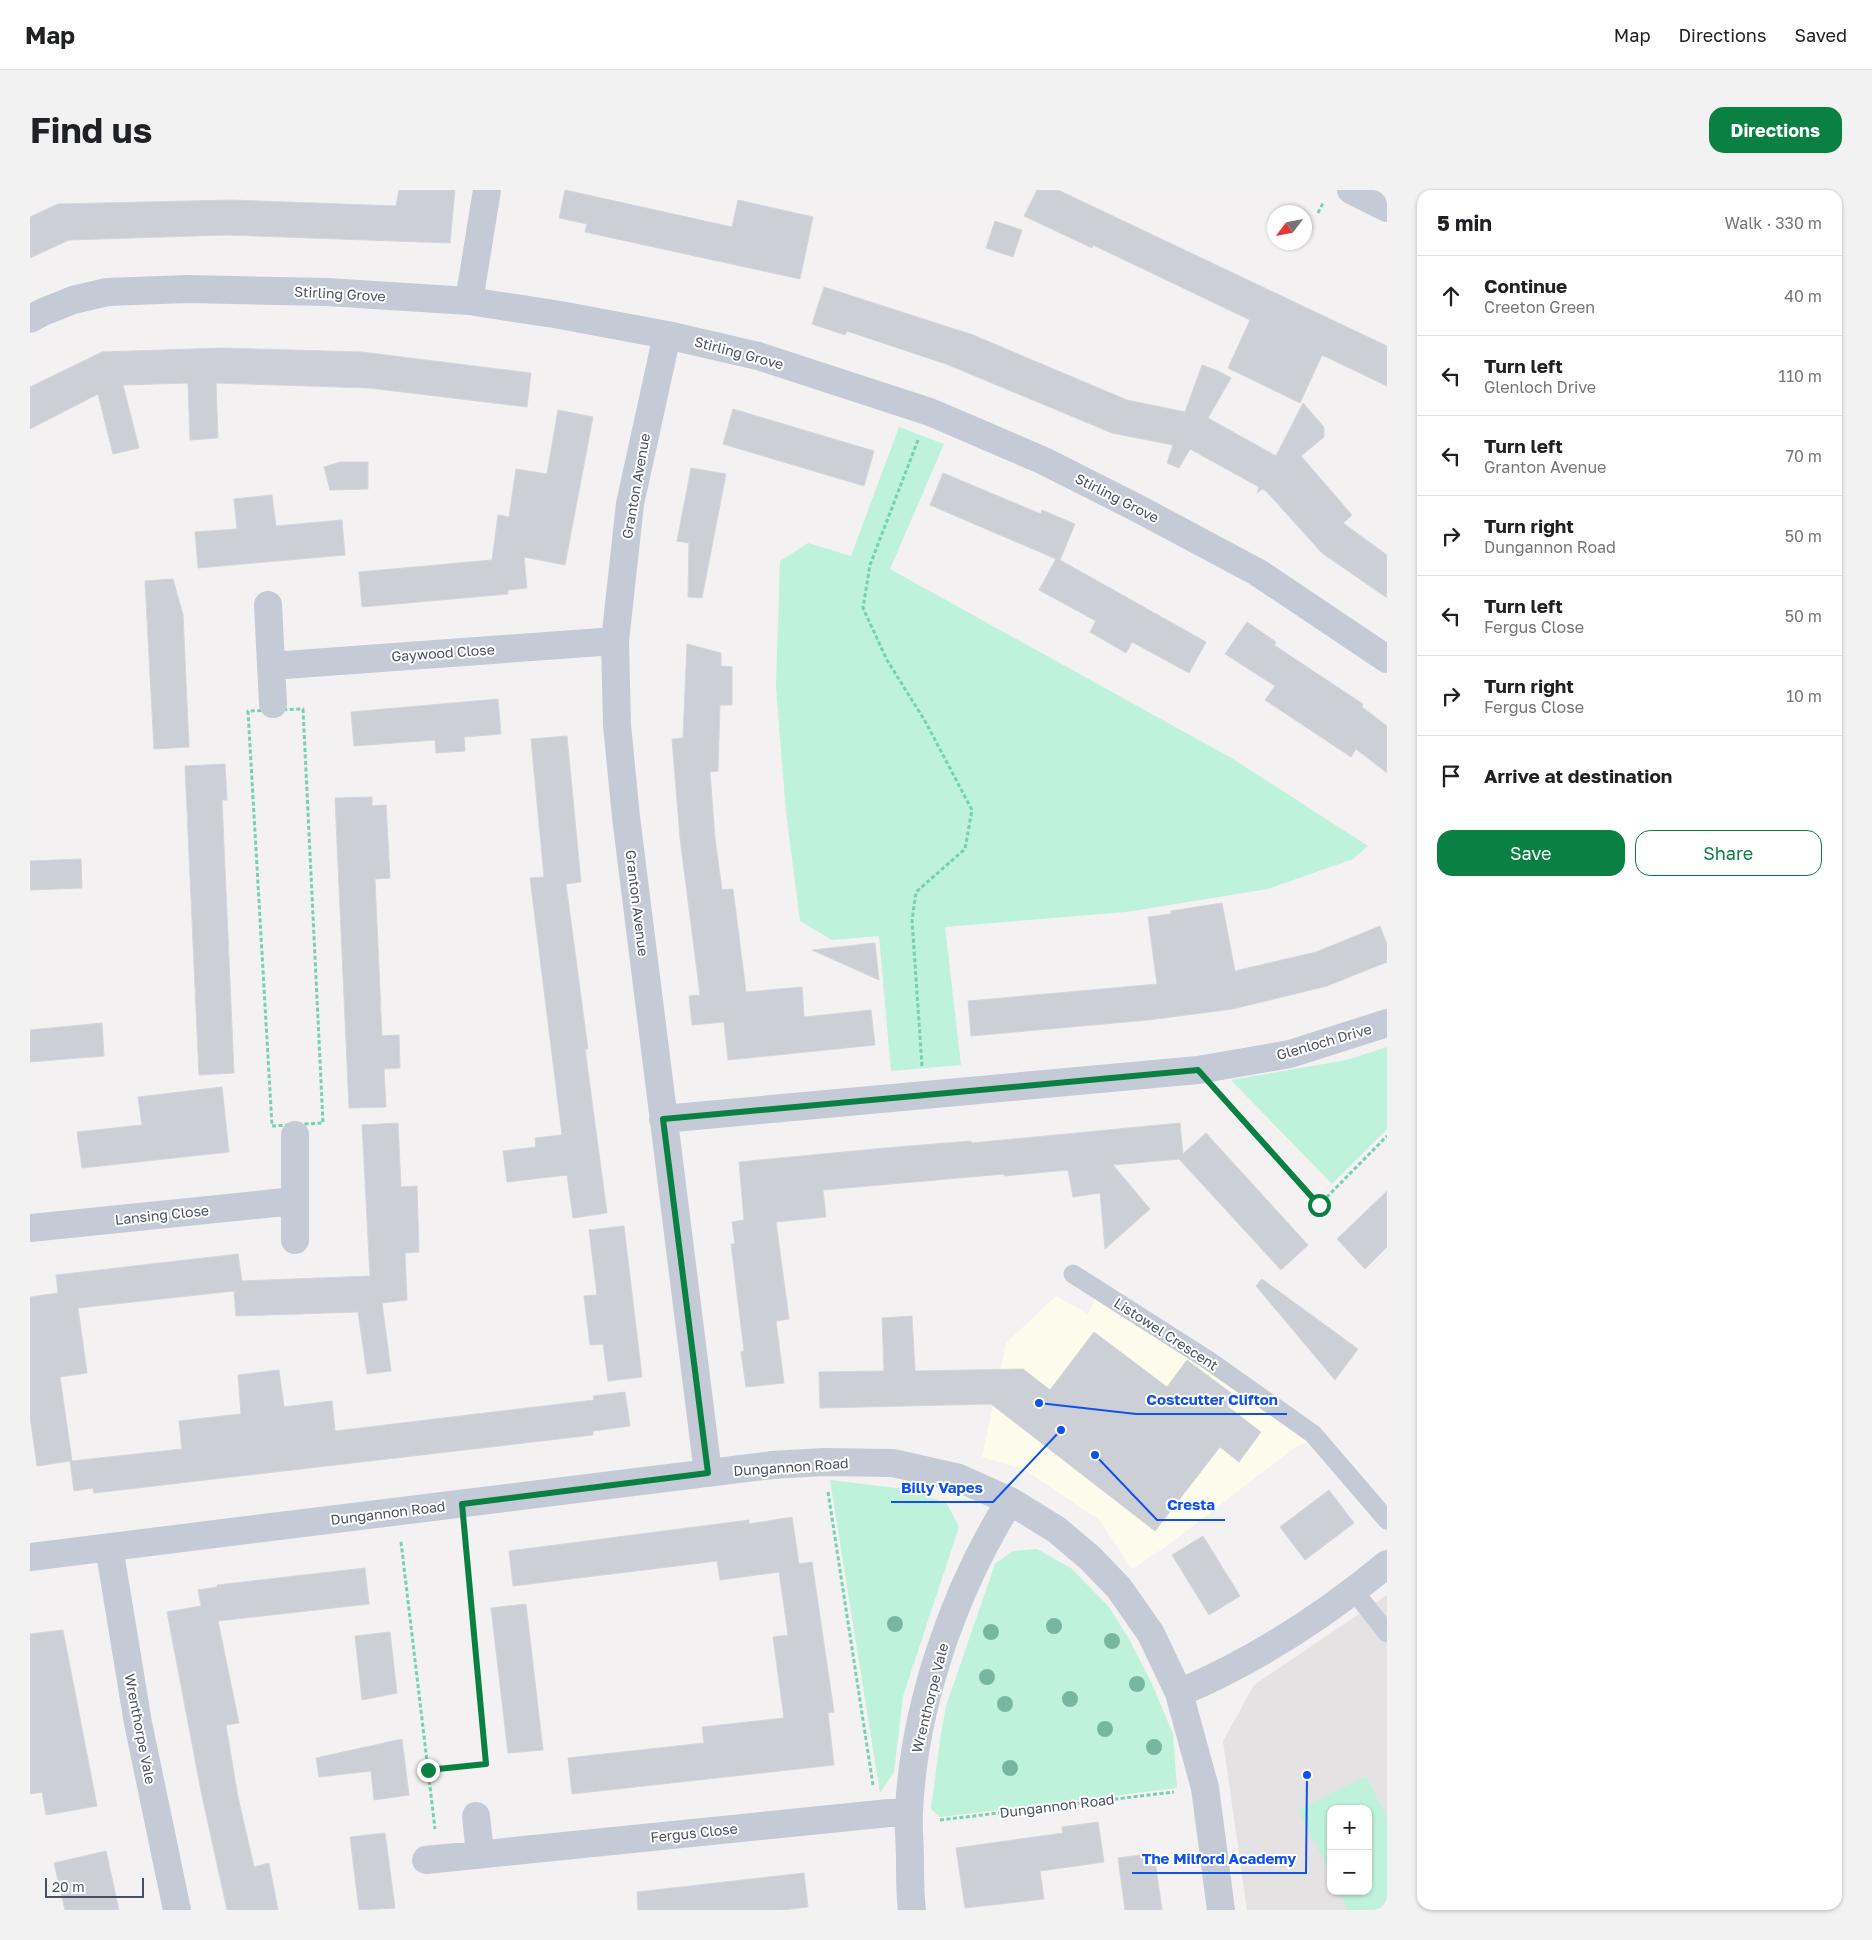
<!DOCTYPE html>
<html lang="en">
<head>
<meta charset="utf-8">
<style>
	:root { --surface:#fff; --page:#f2f2f2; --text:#202124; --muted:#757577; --line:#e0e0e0; --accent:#0b8043 }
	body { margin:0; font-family:"Golos Text",sans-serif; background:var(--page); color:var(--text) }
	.controls { position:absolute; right:15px; bottom:15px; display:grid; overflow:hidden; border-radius:10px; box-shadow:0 1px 4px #0004 }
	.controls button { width:45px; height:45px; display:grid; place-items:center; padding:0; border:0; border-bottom:1px solid var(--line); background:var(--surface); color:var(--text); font:25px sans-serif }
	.compass { position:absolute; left:1237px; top:15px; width:45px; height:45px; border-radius:50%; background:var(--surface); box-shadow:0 1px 4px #0004; rotate:238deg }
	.scale { position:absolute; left:15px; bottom:12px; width:99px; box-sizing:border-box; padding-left:5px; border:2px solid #475160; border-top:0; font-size:14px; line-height:18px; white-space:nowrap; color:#475160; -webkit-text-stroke:4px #fff; paint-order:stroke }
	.stop { position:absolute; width:15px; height:15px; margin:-11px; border:4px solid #0b8043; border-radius:50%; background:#fff }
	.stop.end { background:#0b8043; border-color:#fff; box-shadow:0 1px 5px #0008 }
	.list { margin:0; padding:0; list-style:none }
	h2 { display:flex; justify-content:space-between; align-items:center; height:65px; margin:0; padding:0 20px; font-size:21px }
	h2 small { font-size:16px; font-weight:400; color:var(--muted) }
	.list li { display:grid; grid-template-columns:32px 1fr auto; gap:15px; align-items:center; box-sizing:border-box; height:80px; padding:0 20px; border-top:1px solid var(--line) }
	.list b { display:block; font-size:19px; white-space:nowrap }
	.list p { margin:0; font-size:16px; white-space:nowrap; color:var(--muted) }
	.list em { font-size:16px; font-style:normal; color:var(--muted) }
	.actions { display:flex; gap:10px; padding:15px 20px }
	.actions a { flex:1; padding:11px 0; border:1px solid var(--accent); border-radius:15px; text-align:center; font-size:18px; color:var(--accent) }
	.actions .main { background:var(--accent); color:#fff }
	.icon { flex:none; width:28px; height:28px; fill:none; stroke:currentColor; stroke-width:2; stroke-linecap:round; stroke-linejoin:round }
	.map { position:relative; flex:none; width:1357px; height:1720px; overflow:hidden; border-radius:15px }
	header { display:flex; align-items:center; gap:30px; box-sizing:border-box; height:70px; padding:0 25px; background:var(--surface); border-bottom:1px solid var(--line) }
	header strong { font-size:24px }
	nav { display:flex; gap:28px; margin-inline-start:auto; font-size:18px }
	.intro { display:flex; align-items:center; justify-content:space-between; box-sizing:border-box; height:120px; padding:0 30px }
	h1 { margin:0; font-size:35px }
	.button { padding:12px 22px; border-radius:15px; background:var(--accent); color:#fff; font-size:18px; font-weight:700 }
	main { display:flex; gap:30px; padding:0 30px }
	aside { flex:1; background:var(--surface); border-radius:15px; box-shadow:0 1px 4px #0004 }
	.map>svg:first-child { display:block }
	.commercial { fill:#fdfbeb }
	.education { fill:#e4e2e3; fill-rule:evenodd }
	.green { fill:#bef2da }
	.building { fill:#cdcfd6; stroke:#d5d6dc }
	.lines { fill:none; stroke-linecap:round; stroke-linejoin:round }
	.path { stroke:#74d2b1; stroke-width:3; stroke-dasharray:4 2.5; stroke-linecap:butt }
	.service { stroke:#c4cbd6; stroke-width:19 }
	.minor { stroke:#c4cbd6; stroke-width:28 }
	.tertiary { stroke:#c4cbd6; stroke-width:28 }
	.tree { fill:#77b7a0 }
	.route { stroke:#0b8043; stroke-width:6 }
	.labels { text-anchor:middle; stroke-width:4; stroke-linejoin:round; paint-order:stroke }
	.street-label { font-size:14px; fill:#475160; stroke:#fff }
	.leader { fill:none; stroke:#0f50ef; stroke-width:2 }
	.callout-dot { fill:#0f50ef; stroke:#fff; stroke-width:2 }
	.callout-label { font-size:15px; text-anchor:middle; font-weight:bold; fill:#0f50ef; stroke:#fff; stroke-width:4; stroke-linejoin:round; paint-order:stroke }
</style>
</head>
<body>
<header>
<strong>Map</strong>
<nav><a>Map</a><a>Directions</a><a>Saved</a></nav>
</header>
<div class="intro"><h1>Find us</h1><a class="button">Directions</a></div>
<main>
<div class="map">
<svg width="1357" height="1720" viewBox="0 0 1357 1720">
	<rect width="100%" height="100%" fill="#f3f1f1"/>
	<path class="commercial" d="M1071,1095L1284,1248L1264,1258L1138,1355L1102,1379L1069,1330L995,1280L952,1267L976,1153L1026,1106L1058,1124Z"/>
	<path class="education" d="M1357,1405V1720H1217L1193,1551L1224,1495ZM1301,1619H1338V1701H1301Z"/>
	<path class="green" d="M869,237L914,254L860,379L1203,569L1338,656L1323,669L1238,699L1096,722L915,737L931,875L861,881L849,746L802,750L770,731L756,622L746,497L750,371L778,353L821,366Z
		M1357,857V939L1302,994L1201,890L1317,870Z
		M800,1290L882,1300L917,1314L929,1337L873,1506L864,1582L850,1603Z
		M1007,1359L1042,1379L1079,1417L1099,1449L1121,1492L1143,1544L1147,1598L910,1627L901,1619L910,1550L916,1516L965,1374L983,1361Z
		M1336,1586L1357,1628V1720H1318L1309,1701H1338V1619H1301V1685L1268,1620Z"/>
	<path class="building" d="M369,0H425L420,53L197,45L39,50L0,68V27L28,14L202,10L366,16Z
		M535,0L702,37L708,10L783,27L770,89L555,42L557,34L529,28Z
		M1007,0H1028L1357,156V196L1292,165L1270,213L1198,178L1220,130L1063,55L1062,58L994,26Z
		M965,31L992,40L983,67L956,58Z
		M794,97L943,145L1097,210L1155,222L1172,175L1188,181L1201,188L1178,228L1246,266L1273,213L1294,237V247L1271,266L1322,325L1313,333L1357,365V408L1292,363L1236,301L1232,299L1227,303L1229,297L1160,259L1149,278L1137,273L1143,255L1082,243L916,174L817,141L815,145L782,134Z
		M192,158L332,162L501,183L497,217L339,198L186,193L188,248L160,250L158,193L93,195L109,258L83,264L68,204L0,239V197L72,162Z
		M703,219L844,261L834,296L693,254Z
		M528,220L563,227L535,375L494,367L497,398L478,400V404L332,417L329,382L462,370L468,325L479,327L486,279L517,284Z
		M310,272H338V299L300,300L294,277Z
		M661,278L696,284L672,408L658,407L659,353L647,351Z
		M913,283L1011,324L1012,320L1045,334L1030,370L1176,452L1159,483L1102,452L1096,463L1060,442L1066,431L1009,400L1026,369L900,315Z
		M242,305L246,336L312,330L315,365L168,378L165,342L207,339L204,309Z
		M143,389L153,425L159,557L124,559L115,391Z
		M1217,432L1246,452L1244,455L1333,514L1332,517L1357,536V583L1326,559L1321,567L1235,510L1245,496L1195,464Z
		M657,454L691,463V476L702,477V515H690L688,581L680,582L685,648L692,700L703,699L716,802L772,797L774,827L841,820L845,855L698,870L694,832L662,835L659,806L670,805L650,648L642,549L653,548Z
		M468,509L471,544L434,547L435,561L406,563L405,550L324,556L321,522Z
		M537,546L551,692L536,694L558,859H555L577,1023L543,1028L537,985L477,992L473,961L506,957L505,948L532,945L500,688L514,687L501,549Z
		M195,574L197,610H192L204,883L169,885L155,576Z
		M342,607V616L356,615L360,688L345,689L352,846L369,845L370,878L354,879L356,917L319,918L305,608Z
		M51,669L52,698L0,700V671Z
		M1192,713L1205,781L1286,762L1350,736L1357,754V772L1297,796L1203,819L1118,830L941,846L938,811L1127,794L1118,727L1141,724V721Z
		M845,753L849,790L782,760Z
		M72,833L74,866L0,872V840Z
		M192,897L199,962L52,978L47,942L112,935L108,907Z
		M368,933L371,997L387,996L389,1062L375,1063L377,1110L352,1113L361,1181L337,1184L328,1122L206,1126L204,1101L48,1118L57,1183L30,1187L42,1271L152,1259L149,1231L211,1224L208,1185L249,1180L254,1217L302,1211L305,1241L564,1210L563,1206L595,1202L600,1236L563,1241V1245L64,1303L63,1298L44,1301L40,1271L7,1276L0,1227V1107L28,1103L26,1085L208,1064L212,1091L340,1086L332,935Z
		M1150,933L1153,964L1176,943L1278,1055L1251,1080L1149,969L1083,975L1120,1019L1075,1059L1070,1003L1043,1007L1038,980L974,986V984L793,1000L796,1027L746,1032L759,1129L746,1131L754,1193L716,1197L711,1162L714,1161L701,1054H705L702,1032L714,1030L709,972L855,958L941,951L942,953Z
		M1357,1001V1057L1335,1079L1307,1049Z
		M594,1036L612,1187L578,1191L573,1154L560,1155L554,1106L567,1105L559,1040Z
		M1232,1089L1328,1159L1305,1190L1226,1096Z
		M882,1126L885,1181L993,1179L1020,1200L1064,1142L1137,1197L1157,1170L1205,1206L1197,1216L1231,1242L1209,1272L1190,1257L1125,1341L961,1214L790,1218L789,1182L854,1181L852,1128Z
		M1299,1300L1324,1333L1275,1370L1250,1337Z
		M762,1327L769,1374L782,1372L804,1522L798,1523L804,1575L542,1604L538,1568L674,1553L672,1537L754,1528L743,1447L758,1445L749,1382L690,1390L687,1371L483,1396L479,1361L719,1330V1334Z
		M1173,1346L1210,1406L1179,1425L1142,1365Z
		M335,1378L339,1414L188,1431L209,1533L196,1535L208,1607L224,1677L239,1673L248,1720H197L171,1601L137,1422L171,1416L168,1400L187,1397V1395Z
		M496,1414L513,1560L478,1563L461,1418Z
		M33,1440L67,1616L16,1625L12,1602L0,1604V1444Z
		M360,1442L367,1503L332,1510L325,1446Z
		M372,1549L379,1605L344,1610L341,1581L289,1587L286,1568Z
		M1068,1632L1074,1672L1010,1681L1014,1709L935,1718L926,1658L1033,1643L1032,1637Z
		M355,1643L365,1718L329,1720L320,1647Z
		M76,1661L89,1720H35L24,1673Z
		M1124,1663L1132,1720H1095L1088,1668Z
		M774,1683L778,1717L753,1720H608L607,1702Z"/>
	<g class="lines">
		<path class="path" d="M1288,23L1293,13
			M888,250L840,375L833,418L857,470L895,531L942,620L935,659L886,702L882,730L892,876
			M273,519L293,933L242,936L218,521Z
			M1192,907L1289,1015L1357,946
			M798,1302L843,1595
			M371,1352L405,1639
			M398,1580L457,1574L435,1345
			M910,1630L1144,1602"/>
		<path class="service" d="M1043,1084L1178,1170L1283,1244L1357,1330
			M1324,1401L1357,1443"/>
		<path class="minor" d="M439,111L457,0
			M0,129L13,122L43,110L77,102L158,99L297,102L439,111L530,125L637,145L728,166L900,222L1014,271L1107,318L1227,382L1357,469
			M637,145L600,314L585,451L587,535L596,627L678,1283
			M238,415L243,514
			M241,476L585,451
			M633,929L1168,880L1260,864L1357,833
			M0,1038L265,1011
			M265,1050V945
			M79,1357L108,1533L147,1720
			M0,1367L742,1275L793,1272L863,1273L929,1288L980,1311L1027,1340L1060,1368L1089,1398L1121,1444L1149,1503L1175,1598L1191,1720
			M1149,1503C1225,1471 1294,1426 1357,1374
			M446,1626L450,1664
			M396,1670L879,1621
			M882,1720C880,1704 880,1687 880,1671C880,1654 878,1638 879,1621C884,1515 924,1400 980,1311"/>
		<path class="tertiary" d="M1321,0L1357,18"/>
	</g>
	<g class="tree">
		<circle cx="865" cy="1434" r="8"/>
		<circle cx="1024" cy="1436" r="8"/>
		<circle cx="961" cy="1442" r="8"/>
		<circle cx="1082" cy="1451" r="8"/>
		<circle cx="957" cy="1487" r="8"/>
		<circle cx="1107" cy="1494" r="8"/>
		<circle cx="1040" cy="1509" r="8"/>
		<circle cx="975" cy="1514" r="8"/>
		<circle cx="1075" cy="1539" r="8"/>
		<circle cx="1124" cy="1557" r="8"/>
		<circle cx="980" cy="1578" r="8"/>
	</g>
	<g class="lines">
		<path class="route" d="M398,1580L456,1574L432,1314L678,1283L633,929L1168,880L1289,1015"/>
	</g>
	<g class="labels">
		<g class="street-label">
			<text transform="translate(310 104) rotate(3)" y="5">Stirling Grove</text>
			<text transform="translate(709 163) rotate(15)" y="5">Stirling Grove</text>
			<text transform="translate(606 296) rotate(-80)" y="5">Granton Avenue</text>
			<text transform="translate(1087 308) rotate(27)" y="5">Stirling Grove</text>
			<text transform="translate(413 463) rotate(-4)" y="5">Gaywood Close</text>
			<text transform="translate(607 713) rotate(83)" y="5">Granton Avenue</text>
			<text transform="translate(1294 852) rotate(-16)" y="5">Glenloch Drive</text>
			<text transform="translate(132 1025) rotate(-6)" y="5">Lansing Close</text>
			<text transform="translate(1136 1144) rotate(33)" y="5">Listowel Crescent</text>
			<text transform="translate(761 1277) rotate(-4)" y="5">Dungannon Road</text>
			<text transform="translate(358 1323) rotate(-7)" y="5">Dungannon Road</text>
			<text transform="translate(900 1508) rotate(-76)" y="5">Wrenthorpe Vale</text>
			<text transform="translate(110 1539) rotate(79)" y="5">Wrenthorpe Vale</text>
			<text transform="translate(1027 1616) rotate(-7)" y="5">Dungannon Road</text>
			<text transform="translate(664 1643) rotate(-6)" y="5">Fergus Close</text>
		</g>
	</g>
	<path class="leader" d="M1009 1213L1106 1224H1257M1031 1240L963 1312H861M1065 1265L1127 1330H1195M1277 1585L1276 1683H1102"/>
	<g class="callout-dot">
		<circle cx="1009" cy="1213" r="5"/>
		<circle cx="1031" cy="1240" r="5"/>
		<circle cx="1065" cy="1265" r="5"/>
		<circle cx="1277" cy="1585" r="5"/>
	</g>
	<g class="callout-label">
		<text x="1182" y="1215">Costcutter Clifton</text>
		<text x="912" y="1303">Billy Vapes</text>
		<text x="1161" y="1320">Cresta</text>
		<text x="1189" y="1674">The Milford Academy</text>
	</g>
</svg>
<div class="controls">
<button>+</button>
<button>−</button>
</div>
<svg class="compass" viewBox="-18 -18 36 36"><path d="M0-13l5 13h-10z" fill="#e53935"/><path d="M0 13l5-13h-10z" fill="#757577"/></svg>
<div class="scale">20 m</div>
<div class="stop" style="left:1289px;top:1015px"></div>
<div class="stop end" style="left:398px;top:1580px"></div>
</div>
<aside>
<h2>5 min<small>Walk · 330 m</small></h2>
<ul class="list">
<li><svg class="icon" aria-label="ahead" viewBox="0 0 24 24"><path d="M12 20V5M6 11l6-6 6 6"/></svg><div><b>Continue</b><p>Creeton Green</p></div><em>40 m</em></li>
<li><svg class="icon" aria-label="left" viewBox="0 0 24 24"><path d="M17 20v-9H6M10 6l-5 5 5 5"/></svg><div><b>Turn left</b><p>Glenloch Drive</p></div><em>110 m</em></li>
<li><svg class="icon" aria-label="left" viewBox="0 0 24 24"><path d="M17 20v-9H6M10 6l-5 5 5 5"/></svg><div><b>Turn left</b><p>Granton Avenue</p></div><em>70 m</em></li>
<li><svg class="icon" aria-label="right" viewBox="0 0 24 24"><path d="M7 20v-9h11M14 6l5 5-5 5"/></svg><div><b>Turn right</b><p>Dungannon Road</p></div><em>50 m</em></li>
<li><svg class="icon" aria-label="left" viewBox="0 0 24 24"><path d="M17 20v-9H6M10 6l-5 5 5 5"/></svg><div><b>Turn left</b><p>Fergus Close</p></div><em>50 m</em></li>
<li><svg class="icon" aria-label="right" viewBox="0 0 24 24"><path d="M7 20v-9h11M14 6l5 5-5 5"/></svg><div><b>Turn right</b><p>Fergus Close</p></div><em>10 m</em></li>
<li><svg class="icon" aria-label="arrive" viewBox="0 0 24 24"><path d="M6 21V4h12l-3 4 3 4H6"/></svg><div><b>Arrive at destination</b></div></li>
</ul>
<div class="actions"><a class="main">Save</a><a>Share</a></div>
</aside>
</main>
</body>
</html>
